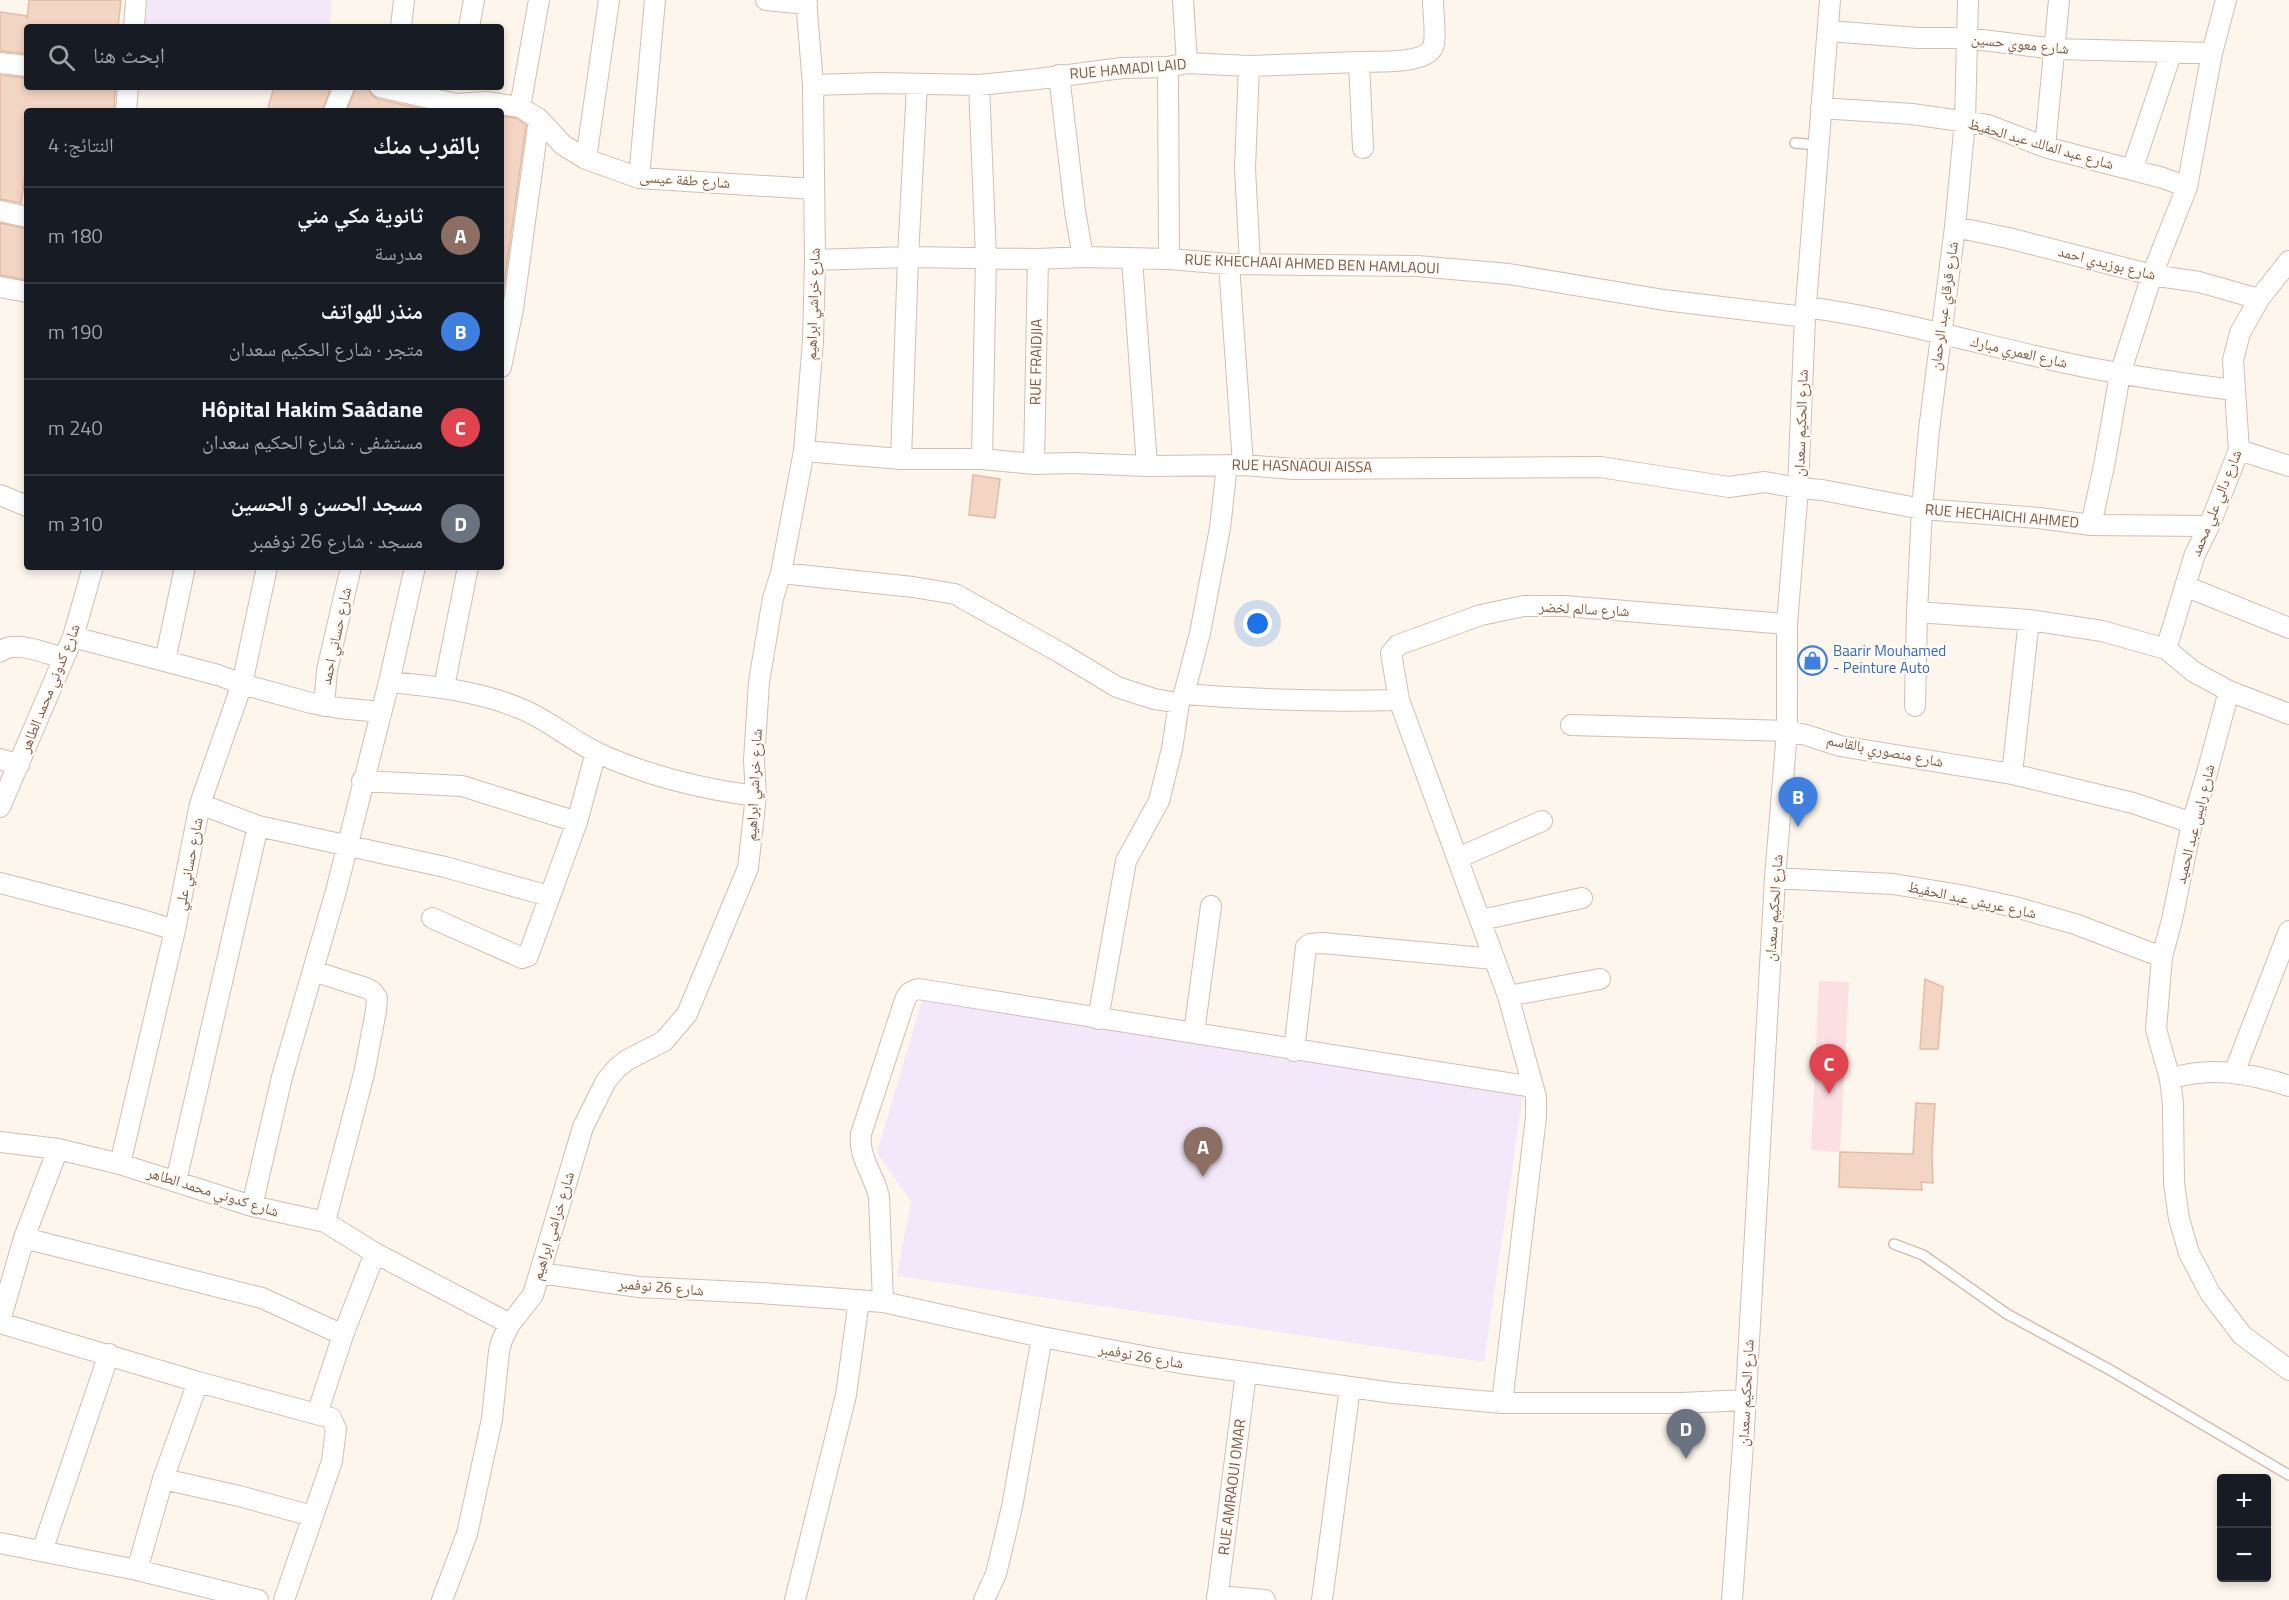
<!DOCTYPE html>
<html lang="ar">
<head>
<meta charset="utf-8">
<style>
	:root { --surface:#171b24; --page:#242831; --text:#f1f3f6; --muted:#9ea1a6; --line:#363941; --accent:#7c3aed }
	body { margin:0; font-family:"Titillium Web","Noto Naskh Arabic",sans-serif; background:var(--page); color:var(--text); direction:rtl }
	.controls { position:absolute; right:18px; bottom:18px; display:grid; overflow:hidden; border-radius:6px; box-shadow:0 3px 9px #0003 }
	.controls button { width:54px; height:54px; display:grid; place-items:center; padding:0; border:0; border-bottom:2px solid var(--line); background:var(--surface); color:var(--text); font:30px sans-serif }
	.you { position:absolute; left:1258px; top:624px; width:21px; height:21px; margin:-15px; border:4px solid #fff; border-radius:50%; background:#1a73e8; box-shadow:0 0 0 9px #1a73e833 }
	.badge { display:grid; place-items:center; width:39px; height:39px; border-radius:50%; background:var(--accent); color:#fff; font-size:20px; font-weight:700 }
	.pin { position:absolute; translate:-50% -50px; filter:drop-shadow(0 2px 3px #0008) }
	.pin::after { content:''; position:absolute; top:32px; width:21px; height:18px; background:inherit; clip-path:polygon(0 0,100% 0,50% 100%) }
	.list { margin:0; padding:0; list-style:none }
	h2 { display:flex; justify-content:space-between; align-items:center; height:78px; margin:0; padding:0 24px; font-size:26px }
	h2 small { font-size:20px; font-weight:400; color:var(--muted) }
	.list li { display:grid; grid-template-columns:39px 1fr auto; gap:18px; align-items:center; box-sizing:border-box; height:96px; padding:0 24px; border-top:2px solid var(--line) }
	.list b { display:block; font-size:22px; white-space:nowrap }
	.list p { margin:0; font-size:20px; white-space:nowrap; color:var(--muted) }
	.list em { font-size:20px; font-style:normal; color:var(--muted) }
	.icon { flex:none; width:33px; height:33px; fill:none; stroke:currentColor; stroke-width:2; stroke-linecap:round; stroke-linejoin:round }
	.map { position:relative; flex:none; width:2289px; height:1600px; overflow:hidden; direction:ltr }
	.search { position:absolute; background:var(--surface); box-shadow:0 3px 9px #0003; left:24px; top:24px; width:480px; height:66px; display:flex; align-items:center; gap:15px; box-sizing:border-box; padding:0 21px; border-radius:6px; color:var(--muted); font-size:22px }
	.panel { position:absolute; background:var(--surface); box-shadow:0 3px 9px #0003; left:24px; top:108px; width:480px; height:462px; border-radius:6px; direction:rtl }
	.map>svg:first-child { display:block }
	.education { fill:#f3e8fa }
	.medical { fill:#fbdfe3 }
	.building { fill:#f3d5c3; stroke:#e6bba3; stroke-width:1.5 }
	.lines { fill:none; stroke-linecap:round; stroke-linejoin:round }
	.service-casing { stroke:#d1beb0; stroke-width:12 }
	.minor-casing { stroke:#d1beb0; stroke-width:22 }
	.service { stroke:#fff; stroke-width:9 }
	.minor { stroke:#fff; stroke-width:20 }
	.labels { text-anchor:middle; stroke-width:4.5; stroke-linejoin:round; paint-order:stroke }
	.street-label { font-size:15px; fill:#7a5c4d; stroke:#fffaf3 }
	.shop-label { font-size:15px; fill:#366cbe; stroke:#fffaf3; text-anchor:start }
</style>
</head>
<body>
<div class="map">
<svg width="2289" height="1600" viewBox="0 0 2289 1600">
	<rect width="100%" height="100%" fill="#fdf6ec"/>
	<path class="education" d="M148,0H332L330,27H144Z
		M923,997L1523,1095L1484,1362L897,1276L911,1201L877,1153Z"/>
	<path class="medical" d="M1819,981L1849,982L1840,1152L1811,1150Z"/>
	<path class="building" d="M29,0H121L118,27H27V54L0,51V12L27,16V19Z
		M0,75L27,78V87H115L114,111H27V162L21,203L0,199Z
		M274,87H331L322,111H267Z
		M356,87L368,88L372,95L377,99L432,111H347Z
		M501,116L516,118L526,125L503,292H501Z
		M0,223L27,229V280L0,275Z
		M973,475L1000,479L995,518L969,515Z
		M1925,979L1943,987L1938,1049H1920Z
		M1916,1103L1935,1104L1932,1154L1933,1183L1921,1182L1922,1190L1839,1187L1840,1152L1913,1154Z"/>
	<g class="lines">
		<defs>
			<path id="service" d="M1795,143L1819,145
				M1894,1244L1923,1255L2007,1314L2112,1371L2289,1475"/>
			<path id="minor" d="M766,0L807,4
				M1183,0L1187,63
				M1968,0L1965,121L1955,227L1929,430L1922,509L1917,612L2029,620L2102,631L2166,649L2194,672L2229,691L2289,714
				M134,27L136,0
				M401,27L404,0
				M469,27L474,0
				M1829,31L1918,38H1966L2055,49L2212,53
				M1359,62C1377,61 1430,65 1434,44C1436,30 1433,14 1433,0
				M0,63L27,66
				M1249,66L1245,168L1250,263
				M1168,67L1169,259
				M1059,75L1075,211L1083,257
				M813,85L879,83L979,85L1038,79L1122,68L1168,67L1187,63L1249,66L1359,62L1363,148
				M979,85L986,257L982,459
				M380,87L456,104L486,102L520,107L539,119L563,145L586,159L639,178L813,189
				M520,107L539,0
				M1821,108L1912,114L1988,125L2045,147L2163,178L2187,187
				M126,111L128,87
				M334,111L344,87
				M2045,147L2059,0
				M586,159L609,0
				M2132,170L2171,54
				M639,178L655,0
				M0,211L27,217
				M1955,227L2008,238L2152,275L2199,282L2259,299
				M1132,259L1147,466
				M815,260L908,257L1038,259L1083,257L1169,259L1229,264L1417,266L1509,274L1664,300L1805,317
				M1229,264L1243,465
				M0,287L27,292
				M1806,307C1887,318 1964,340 2044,358C2106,373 2170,382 2234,390
				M501,367L513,309L539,119
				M2239,450L2289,466
				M804,451L901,459H982L1034,464L1074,463L1147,466L1243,465L1294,469L1600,467L1729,487L1765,482L1798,488L1822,490L1922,509L2039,518L2091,525L2209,526
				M901,459L908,257L917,85
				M1034,464L1038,259
				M0,495L27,506
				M2091,525L2104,466L2120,374L2152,275L2187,187L2212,53L2226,0
				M781,573L913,587L955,594L1059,652L1117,687L1154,699L1179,703
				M2185,586L2289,628
				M73,637L218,675L242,684L311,703L339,708L381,712
				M2166,649L2195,554L2209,526L2239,450L2233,360L2240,333L2259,299L2289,261
				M0,652C15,639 46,654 64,658
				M165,661L185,567
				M389,682C433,686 478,691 519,708C548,719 570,740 598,753C648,776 701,789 756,796
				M444,687L468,567
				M2229,691L2207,773L2192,823L2172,920L2162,957L2156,1029L2170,1079L2173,1104L2174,1183L2179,1219L2189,1253L2210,1293L2242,1335L2289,1370
				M1184,694C1256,700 1327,702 1399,700
				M324,706L327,670L351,567
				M1915,706L1917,612
				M1571,725L1787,731L1806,735L1840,746L2012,774L2133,803L2192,823
				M0,759L19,765
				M2012,774L2029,620
				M362,781L462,786L577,822
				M200,804L258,826L445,867L549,896
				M0,807L73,637L93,567
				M1458,858L1542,821
				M1775,878L1893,884L1960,895L2015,907L2075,924L2162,957
				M0,883L139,919L175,930
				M432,918L522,958L528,956L577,822L596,752
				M1481,920L1582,898
				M313,971L366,988L372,991L377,998L376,1011L364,1074L325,1222
				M1508,996L1600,979
				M1098,1019L1126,861L1159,801L1172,749L1179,703L1184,694L1200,633L1220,528L1227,465
				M1194,1033L1211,906
				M1294,1051L1306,947L1310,944L1323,943L1494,959
				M2234,1073L2289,931
				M2170,1079C2210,1066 2250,1073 2289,1086
				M0,1142L58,1149L120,1164L252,1206L325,1222L375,1253L510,1324
				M120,1164L175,930L200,804L242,684L267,567
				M176,1181L258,826
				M252,1206L282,1077L336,891L389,682L415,567
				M24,1238L262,1298L343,1335
				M540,1273L639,1287L760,1293L883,1302L1042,1337L1180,1363L1393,1393L1502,1403H1682L1745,1400
				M883,1302L879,1197C874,1174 858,1158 861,1134L905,1000C908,993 911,991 918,989L1533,1087
				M0,1321L24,1238L58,1149
				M0,1323L198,1382L331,1418L336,1429L332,1461L284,1600
				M1502,1403L1536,1117V1097L1508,996L1399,700L1391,653L1398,645L1481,615L1524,606H1564L1787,624
				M317,1414L343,1335L375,1253
				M163,1479L239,1496L312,1516
				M0,1543L137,1570L258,1600
				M42,1551L109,1354
				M137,1570L163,1479L198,1382
				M1217,1596L1265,1600
				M442,1600L467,1534L492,1419L499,1351L502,1340L510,1324L533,1295L583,1127L606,1081L616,1069L627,1060L664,1041L687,1014L748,868L756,796L754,760L759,682L773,598L781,573L804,451L813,341L815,260L813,85L806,0
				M795,1600L846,1395L859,1300
				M984,1600L996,1574L1012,1507L1042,1337
				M1217,1600L1246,1373
				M1322,1600L1350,1387
				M1732,1600L1744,1430L1775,878L1787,731V624L1798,488L1805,317L1830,0"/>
		</defs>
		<use href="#service" class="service-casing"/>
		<use href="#minor" class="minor-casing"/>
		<use href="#service" class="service"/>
		<use href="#minor" class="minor"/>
	</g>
	<defs>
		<symbol id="shop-ring" viewBox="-11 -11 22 22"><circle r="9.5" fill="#fffaf3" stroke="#3f7fe0" stroke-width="1.5"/><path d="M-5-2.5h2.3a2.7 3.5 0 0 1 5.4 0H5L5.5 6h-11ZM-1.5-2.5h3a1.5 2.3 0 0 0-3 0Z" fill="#3f7fe0"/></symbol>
	</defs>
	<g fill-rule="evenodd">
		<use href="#shop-ring" x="1796" y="644" width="33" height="33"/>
	</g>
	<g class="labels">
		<g class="street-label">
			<text transform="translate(2020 44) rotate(6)" y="5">شارع معوي حسين</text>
			<text transform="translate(1128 69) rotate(-5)" y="5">RUE HAMADI LAID</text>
			<text transform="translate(2041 144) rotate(16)" y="5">شارع عبد المالك عبد الحفيظ</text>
			<text transform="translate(685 180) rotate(4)" y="5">شارع طفة عيسى</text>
			<text transform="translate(2107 263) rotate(14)" y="5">شارع بوزيدي احمد</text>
			<text transform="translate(1312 264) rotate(2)" y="5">RUE KHECHAAI AHMED BEN HAMLAOUI</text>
			<text transform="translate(813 304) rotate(-88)" y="5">شارع خراشي ابراهيم</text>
			<text transform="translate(1944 306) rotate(-82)" y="5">شارع قرقاي عبد الرحمان</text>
			<text transform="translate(2019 352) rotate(13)" y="5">شارع العمري مبارك</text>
			<text transform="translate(1036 362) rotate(-89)" y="5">RUE FRAIDJIA</text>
			<text transform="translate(1801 423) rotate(-88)" y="5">شارع الحكيم سعدان</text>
			<text transform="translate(1302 466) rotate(1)" y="5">RUE HASNAOUI AISSA</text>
			<text transform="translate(2216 503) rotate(-68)" y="5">شارع دالي علي محمد</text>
			<text transform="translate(2002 516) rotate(5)" y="5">RUE HECHAICHI AHMED</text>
			<text transform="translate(1584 609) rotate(3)" y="5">شارع سالم لخضر</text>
			<text transform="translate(336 636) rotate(-78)" y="5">شارع حساني احمد</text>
			<text transform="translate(50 688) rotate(-68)" y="5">شارع كدوني محمد الطاهر</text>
			<text transform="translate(1885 751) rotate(11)" y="5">شارع منصوري بالقاسم</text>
			<text transform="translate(754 785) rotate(-87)" y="5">شارع خراشي ابراهيم</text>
			<text transform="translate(2195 824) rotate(-76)" y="5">شارع رايس عبد الحميد</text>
			<text transform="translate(189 864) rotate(-79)" y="5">شارع حساني علي</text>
			<text transform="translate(1972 900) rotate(12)" y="5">شارع عريش عبد الحفيظ</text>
			<text transform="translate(1774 908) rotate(-86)" y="5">شارع الحكيم سعدان</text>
			<text transform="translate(213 1192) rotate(17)" y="5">شارع كدوني محمد الطاهر</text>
			<text transform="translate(553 1226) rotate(-73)" y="5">شارع خراشي ابراهيم</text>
			<text transform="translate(661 1287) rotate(5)" y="5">شارع 26 نوفمبر</text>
			<text transform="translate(1141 1356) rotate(10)" y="5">شارع 26 نوفمبر</text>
			<text transform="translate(1746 1393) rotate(-87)" y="5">شارع الحكيم سعدان</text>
			<text transform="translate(1232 1487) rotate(-83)" y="5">RUE AMRAOUI OMAR</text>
		</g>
		<g class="shop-label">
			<text x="1833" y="656">Baarir Mouhamed<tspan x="1833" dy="17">- Peinture Auto</tspan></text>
		</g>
	</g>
</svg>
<div class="controls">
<button>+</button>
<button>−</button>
</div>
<div class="you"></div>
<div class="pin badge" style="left:1203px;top:1177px;background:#8d6e63">A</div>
<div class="pin badge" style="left:1798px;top:827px;background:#3f7fe0">B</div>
<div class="pin badge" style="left:1829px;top:1094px;background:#e0444e">C</div>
<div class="pin badge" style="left:1686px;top:1459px;background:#6b7280">D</div>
<div class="search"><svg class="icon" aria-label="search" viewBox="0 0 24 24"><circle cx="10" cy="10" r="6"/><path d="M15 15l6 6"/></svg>ابحث هنا</div>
<section class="panel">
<h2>بالقرب منك<small>النتائج: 4</small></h2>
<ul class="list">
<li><span class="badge" style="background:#8d6e63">A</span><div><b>ثانوية مكي مني</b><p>مدرسة</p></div><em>180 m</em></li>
<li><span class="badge" style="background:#3f7fe0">B</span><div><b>منذر للهواتف</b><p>متجر · شارع الحكيم سعدان</p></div><em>190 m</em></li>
<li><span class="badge" style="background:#e0444e">C</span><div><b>Hôpital Hakim Saâdane</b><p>مستشفى · شارع الحكيم سعدان</p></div><em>240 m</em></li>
<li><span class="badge" style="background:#6b7280">D</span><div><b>مسجد الحسن و الحسين</b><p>مسجد · شارع 26 نوفمبر</p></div><em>310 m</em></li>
</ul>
</section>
</div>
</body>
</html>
